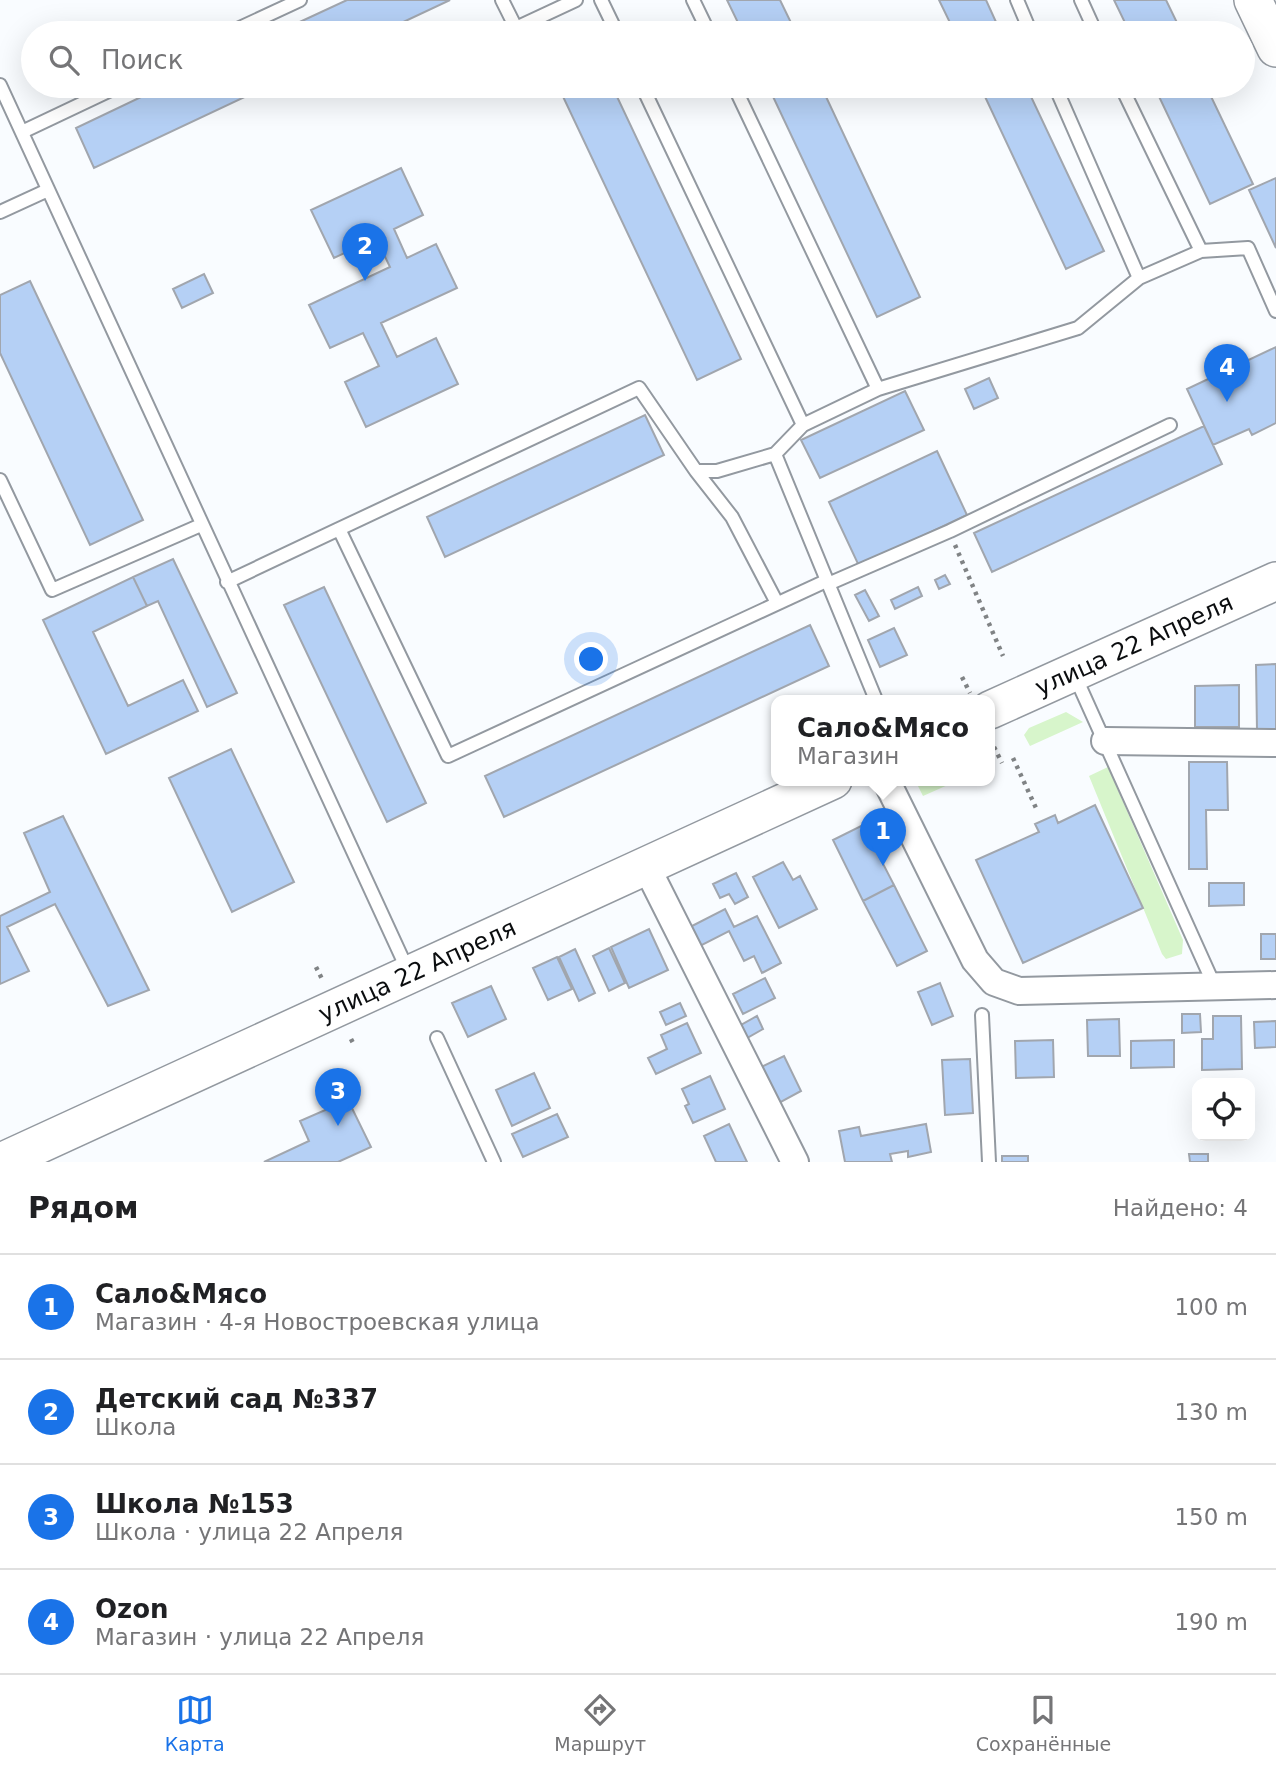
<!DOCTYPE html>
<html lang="ru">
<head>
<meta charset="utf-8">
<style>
	:root { --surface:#fff; --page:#f6f6f6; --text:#202124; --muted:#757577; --line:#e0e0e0; --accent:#1a73e8 }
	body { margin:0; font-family:"DejaVu Sans",sans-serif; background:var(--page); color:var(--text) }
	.controls { position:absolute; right:21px; bottom:21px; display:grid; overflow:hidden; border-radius:14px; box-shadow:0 7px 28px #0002 }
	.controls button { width:63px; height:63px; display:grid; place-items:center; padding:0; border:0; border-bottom:2px solid var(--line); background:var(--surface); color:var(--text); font:35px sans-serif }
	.you { position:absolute; left:592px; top:660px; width:24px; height:24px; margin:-18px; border:5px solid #fff; border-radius:50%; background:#1a73e8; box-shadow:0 0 0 10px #1a73e833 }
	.badge { display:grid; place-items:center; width:46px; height:46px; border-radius:50%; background:var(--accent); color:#fff; font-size:23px; font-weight:700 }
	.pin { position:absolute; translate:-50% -58px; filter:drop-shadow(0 2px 4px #0008) }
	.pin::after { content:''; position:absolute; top:37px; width:24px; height:21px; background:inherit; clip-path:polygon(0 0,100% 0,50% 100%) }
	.popup { position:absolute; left:771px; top:695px; width:224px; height:91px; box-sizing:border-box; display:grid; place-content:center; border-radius:14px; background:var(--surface); filter:drop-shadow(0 2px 5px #0005); font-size:23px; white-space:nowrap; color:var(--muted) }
	.popup b { font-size:26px; color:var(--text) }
	.popup::after { content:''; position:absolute; left:50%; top:100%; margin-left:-14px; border:14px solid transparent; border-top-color:var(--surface) }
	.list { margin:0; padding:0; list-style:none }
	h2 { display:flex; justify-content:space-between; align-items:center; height:91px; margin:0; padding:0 28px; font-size:30px }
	h2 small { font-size:23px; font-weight:400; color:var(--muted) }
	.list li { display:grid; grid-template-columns:46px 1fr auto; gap:21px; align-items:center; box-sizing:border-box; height:105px; padding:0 28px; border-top:2px solid var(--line) }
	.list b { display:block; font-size:26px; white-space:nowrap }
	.list p { margin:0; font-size:23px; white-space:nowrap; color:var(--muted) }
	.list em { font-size:23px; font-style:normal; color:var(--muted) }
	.icon { flex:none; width:38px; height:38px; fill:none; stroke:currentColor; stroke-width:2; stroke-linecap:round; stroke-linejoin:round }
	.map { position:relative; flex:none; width:1276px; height:1162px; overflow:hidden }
	.search { position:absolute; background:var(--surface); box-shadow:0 7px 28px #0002; left:21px; right:21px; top:21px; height:77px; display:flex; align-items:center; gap:18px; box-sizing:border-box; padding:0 24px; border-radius:38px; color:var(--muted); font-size:26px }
	.sheet { height:511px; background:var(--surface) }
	nav { display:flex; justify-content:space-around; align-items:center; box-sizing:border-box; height:98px; border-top:2px solid var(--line); background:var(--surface); font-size:19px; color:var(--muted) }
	nav a { display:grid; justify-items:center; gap:4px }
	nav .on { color:var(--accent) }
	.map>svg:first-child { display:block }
	.green { fill:#d7f5cb }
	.building { fill:#b5d0f5; stroke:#a1a6ae; stroke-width:2 }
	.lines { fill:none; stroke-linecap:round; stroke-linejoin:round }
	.service-casing { stroke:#9399a0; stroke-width:16 }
	.minor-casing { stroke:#9399a0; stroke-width:30 }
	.secondary-casing { stroke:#9399a0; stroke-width:40 }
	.path { stroke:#808385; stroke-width:4.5; stroke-dasharray:3.5 5; stroke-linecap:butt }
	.service { stroke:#fff; stroke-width:12 }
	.minor { stroke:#fff; stroke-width:26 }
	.secondary { stroke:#fff; stroke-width:37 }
	.labels { text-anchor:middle; stroke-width:5; stroke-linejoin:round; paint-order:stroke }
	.street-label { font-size:24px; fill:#0b0d0f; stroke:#fff }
</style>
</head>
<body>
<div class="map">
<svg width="1276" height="1162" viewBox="0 0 1276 1162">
	<rect width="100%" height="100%" fill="#f9fcff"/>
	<path class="green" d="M1066,712L1083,722L1030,746L1024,735L1029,728Z
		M1108,767L1183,940L1182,954L1166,959L1162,954L1089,776Z
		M919,780H959L923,796L916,782Z"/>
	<path class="building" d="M347,0H450L380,33H276Z
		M727,0H780L796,33H743Z
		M939,0H986L1001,33H955Z
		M1114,0H1166L1182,33H1130Z
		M164,86H268L94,168L76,128Z
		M558,86H612L741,359L697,380Z
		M768,86H821L920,297L877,317Z
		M980,86H1026L1104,251L1066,269Z
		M1154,86H1206L1253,184L1210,204Z
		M401,168L423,215L394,229L407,258L436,244L457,288L381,323L397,357L436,338L458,384L366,427L345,382L379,366L363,333L330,348L309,305L390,267L376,238L334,258L311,210Z
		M1276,178V248L1249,190Z
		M204,274L213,293L182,308L173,289Z
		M30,281L143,520L90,545L0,353V295Z
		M1276,347V423L1252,435L1249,429L1213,445L1187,389Z
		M989,378L998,398L974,409L965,389Z
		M905,391L924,430L820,478L801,440Z
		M645,415L664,455L445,557L427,517Z
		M1204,426L1222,464L992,572L974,533Z
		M937,451L967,515L859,566L829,502Z
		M173,559L237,693L207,707L158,601L147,606L133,577Z
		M945,575L950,584L939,589L935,580Z
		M133,577L147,606L93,632L128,706L183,680L198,711L106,754L43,620Z
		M324,587L426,803L387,822L284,605Z
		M918,587L922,596L895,609L891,600Z
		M865,590L879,616L869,621L855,595Z
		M810,625L829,666L504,817L485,776Z
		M894,628L907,655L880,667L868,640Z
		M1276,664V730H1257L1256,665Z
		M1239,685V727H1195V686Z
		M231,749L294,882L232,912L169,778Z
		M1189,762H1227L1228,810H1206L1207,869H1189Z
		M1095,805L1143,908L1023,963L976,860L1039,832L1035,824L1055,815L1058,823Z
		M63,816L149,990L108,1006L55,904L7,927L29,971L0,984V916L50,892L24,833Z
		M863,825L894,885L863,901L833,840Z
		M783,862L793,880L800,876L817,909L779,928L753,877Z
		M736,873L748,897L735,904L729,894L720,898L713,884Z
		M1209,883H1244V905L1209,906Z
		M894,885L927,951L897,966L863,901Z
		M725,909L734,927L757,916L781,963L762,973L754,956L744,961L729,931L700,946L690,927Z
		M649,929L668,970L629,988L611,947Z
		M1261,934H1276V959H1261Z
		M609,948L625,983L609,991L593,956Z
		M575,949L595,993L579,1001L559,957Z
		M557,957L572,989L548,1000L533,968Z
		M765,978L775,998L743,1014L733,994Z
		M940,983L953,1016L932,1025L918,992Z
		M491,986L506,1019L468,1037L452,1003Z
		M680,1003L686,1016L666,1025L660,1012Z
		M1182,1014H1200L1201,1032L1182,1033Z
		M757,1016L763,1029L747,1038L741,1025Z
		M1213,1016H1241L1242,1069L1202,1070V1039H1213Z
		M1119,1019L1120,1056H1088L1087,1020Z
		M1276,1021V1047L1255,1048L1254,1022Z
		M687,1023L701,1053L656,1074L648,1058L667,1049L661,1035Z
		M1053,1040L1054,1077L1016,1078L1015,1041Z
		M1174,1040V1067L1131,1068V1041Z
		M784,1056L801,1091L779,1103L761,1067Z
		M970,1059L973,1113L945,1115L942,1060Z
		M534,1073L550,1108L512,1126L496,1090Z
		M710,1076L725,1109L693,1123L685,1106L689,1104L682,1089Z
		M348,1100L371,1147L338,1162H264L309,1141L300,1121Z
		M557,1114L568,1137L523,1157L512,1134Z
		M729,1124L747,1162H716L704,1136Z
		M926,1124L931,1152L908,1157V1151L890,1154L892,1162H845L839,1131L859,1127L861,1136Z
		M1189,1154H1208V1162H1190Z
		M1002,1156H1028V1162H1002Z"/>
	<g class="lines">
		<defs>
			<path id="service" d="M502,0L516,28L576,0
				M601,0L617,33
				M693,0L709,33
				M1017,0L1031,33
				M1081,0L1096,33
				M229,33L300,0
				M0,85L409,973
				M642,86L803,425
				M734,86L878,389
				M1055,86L1139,278L1201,251L1248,248L1276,311
				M1121,86L1201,251
				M22,132L119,86
				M0,212L48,190
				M775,454L876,700
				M696,471L732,517L777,603
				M0,480L52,590L201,525
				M826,581L448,756L339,529L639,388L696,471H717L775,454L803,425L878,389L1078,328L1139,278
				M227,582L339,529
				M828,584L950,531L1170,425
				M1075,676L1215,987
				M982,1015L989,1162
				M437,1038L494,1162"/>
			<path id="minor" d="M1105,741L1276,743
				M886,780L975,960L994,982L1019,991L1276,985
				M646,866L795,1162"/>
			<g id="secondary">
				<path d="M1253,0L1276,48"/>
				<path id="s1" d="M990,710L1276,581"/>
				<path id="s2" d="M1,1162L833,780"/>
			</g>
		</defs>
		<use href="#service" class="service-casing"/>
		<use href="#minor" class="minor-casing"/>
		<use href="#secondary" class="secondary-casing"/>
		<path class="path" d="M955,545L1003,656
			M962,677L970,693
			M994,747L1002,763
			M1013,758L1036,808
			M316,967L323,981
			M351,1039L354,1045"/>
		<use href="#service" class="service"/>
		<use href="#minor" class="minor"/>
		<use href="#secondary" class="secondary"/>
	</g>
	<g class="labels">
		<g class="street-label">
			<text dy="8" stroke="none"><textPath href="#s1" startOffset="158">улица 22 Апреля</textPath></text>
			<text dy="8" stroke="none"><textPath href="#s2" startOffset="458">улица 22 Апреля</textPath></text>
		</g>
	</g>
</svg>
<div class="controls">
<button><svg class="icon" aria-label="locate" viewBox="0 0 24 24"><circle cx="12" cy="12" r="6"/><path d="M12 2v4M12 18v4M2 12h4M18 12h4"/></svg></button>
</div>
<div class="you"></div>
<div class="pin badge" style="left:883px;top:866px">1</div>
<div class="popup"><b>Сало&amp;Мясо</b>Магазин</div>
<div class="pin badge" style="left:365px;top:281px">2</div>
<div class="pin badge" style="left:338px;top:1126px">3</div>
<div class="pin badge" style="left:1227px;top:402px">4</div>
<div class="search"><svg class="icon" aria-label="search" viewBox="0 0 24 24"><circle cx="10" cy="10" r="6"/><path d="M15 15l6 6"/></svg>Поиск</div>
</div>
<section class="sheet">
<h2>Рядом<small>Найдено: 4</small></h2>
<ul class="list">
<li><span class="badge">1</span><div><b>Сало&amp;Мясо</b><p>Магазин · 4-я Новостроевская улица</p></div><em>100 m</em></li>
<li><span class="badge">2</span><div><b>Детский сад №337</b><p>Школа</p></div><em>130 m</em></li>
<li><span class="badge">3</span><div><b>Школа №153</b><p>Школа · улица 22 Апреля</p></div><em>150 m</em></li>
<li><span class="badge">4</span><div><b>Ozon</b><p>Магазин · улица 22 Апреля</p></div><em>190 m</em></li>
</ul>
</section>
<nav>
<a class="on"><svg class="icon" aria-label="map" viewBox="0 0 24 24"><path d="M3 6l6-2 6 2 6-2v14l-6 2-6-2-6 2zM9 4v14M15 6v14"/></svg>Карта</a>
<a><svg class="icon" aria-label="directions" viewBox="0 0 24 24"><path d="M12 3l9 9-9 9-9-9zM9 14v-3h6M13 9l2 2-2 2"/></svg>Маршрут</a>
<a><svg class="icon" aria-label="saved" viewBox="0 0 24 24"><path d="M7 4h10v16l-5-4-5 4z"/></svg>Сохранённые</a>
</nav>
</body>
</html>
